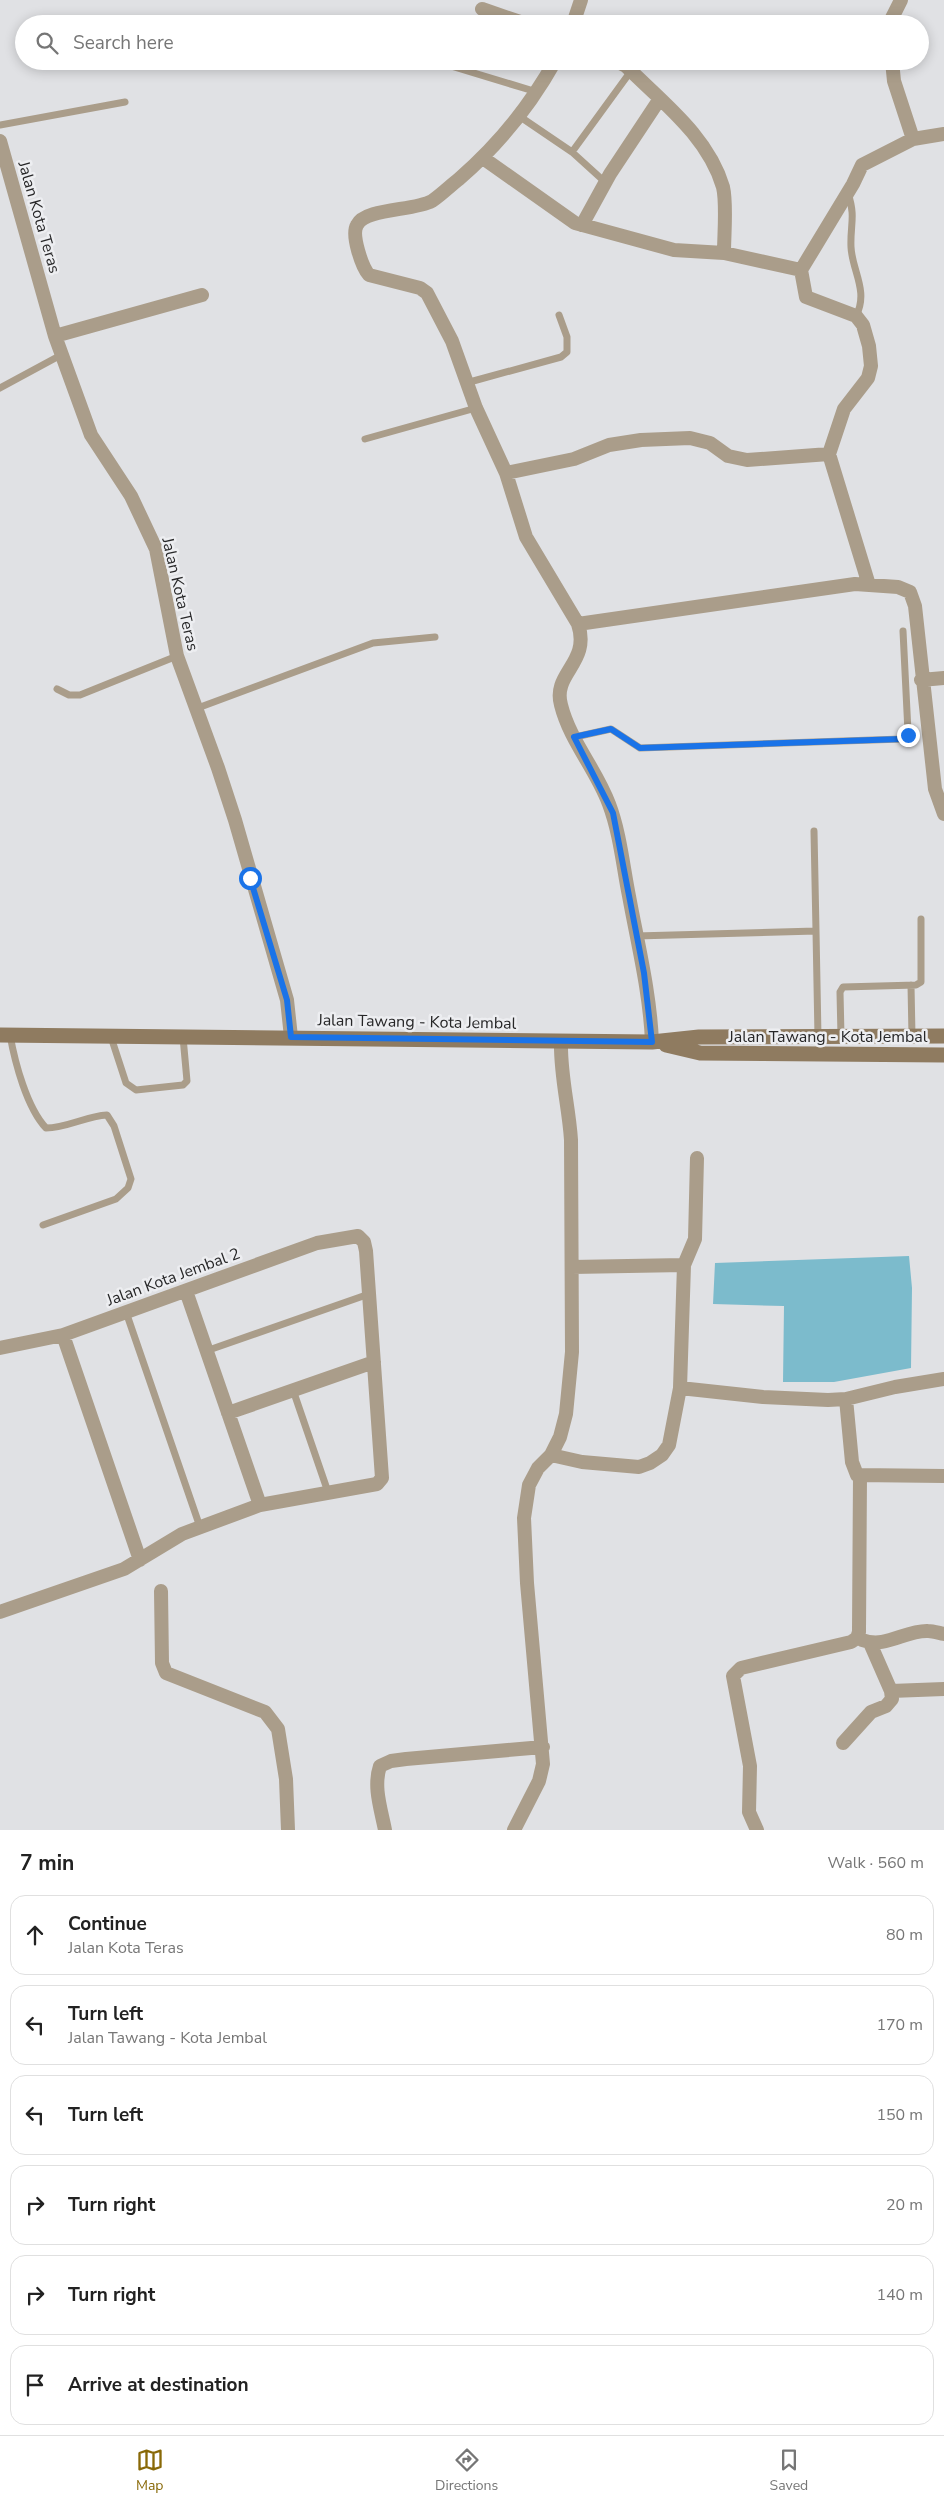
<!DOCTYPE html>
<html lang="en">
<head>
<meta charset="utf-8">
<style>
	:root { --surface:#fff; --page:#f2f2f2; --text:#222; --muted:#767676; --line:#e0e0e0; --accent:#896908 }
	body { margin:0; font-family:"Nunito Sans",sans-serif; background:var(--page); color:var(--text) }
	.stop { position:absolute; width:15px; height:15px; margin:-11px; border:4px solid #1a73e8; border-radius:50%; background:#fff }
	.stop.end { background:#1a73e8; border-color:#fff; box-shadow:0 1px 5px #0008 }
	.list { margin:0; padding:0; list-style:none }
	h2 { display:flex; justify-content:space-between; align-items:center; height:65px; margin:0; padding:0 20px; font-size:21px }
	h2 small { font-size:16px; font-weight:400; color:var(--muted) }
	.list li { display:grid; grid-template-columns:32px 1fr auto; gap:15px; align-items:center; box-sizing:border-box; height:80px; margin:0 10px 10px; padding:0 10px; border:1px solid var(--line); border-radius:15px }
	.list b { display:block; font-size:19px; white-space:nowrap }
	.list p { margin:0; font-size:16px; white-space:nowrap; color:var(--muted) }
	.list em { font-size:16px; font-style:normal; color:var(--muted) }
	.icon { flex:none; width:28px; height:28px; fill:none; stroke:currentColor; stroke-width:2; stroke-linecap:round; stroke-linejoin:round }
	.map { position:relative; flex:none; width:944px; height:1830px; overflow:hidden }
	.search { position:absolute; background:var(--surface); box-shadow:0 2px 12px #0003; left:15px; right:15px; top:15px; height:55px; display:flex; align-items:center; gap:12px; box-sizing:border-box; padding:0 18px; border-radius:28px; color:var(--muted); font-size:19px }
	.sheet { height:605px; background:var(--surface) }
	nav { display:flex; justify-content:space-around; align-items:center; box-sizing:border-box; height:70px; border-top:1px solid var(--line); background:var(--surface); font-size:14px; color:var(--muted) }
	nav a { display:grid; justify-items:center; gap:2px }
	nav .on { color:var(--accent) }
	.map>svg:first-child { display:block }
	.water { fill:#7cbbcc }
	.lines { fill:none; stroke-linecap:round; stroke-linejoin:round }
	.lane { stroke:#aa9d8a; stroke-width:7 }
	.street { stroke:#aa9d8a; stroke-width:14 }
	.secondary { stroke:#8f7b60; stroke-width:15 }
	.route { stroke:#1a73e8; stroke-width:6 }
	.labels { text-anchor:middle; stroke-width:5; stroke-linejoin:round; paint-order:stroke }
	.street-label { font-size:16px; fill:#272728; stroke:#edeef1 }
</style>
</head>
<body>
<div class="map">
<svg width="944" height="1830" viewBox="0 0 944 1830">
	<rect width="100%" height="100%" fill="#e0e1e4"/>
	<path class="water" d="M909,1256L912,1288L911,1368L834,1382H783L784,1306L713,1304L715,1263Z"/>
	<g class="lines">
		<path class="lane" d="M451,66L537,92
			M519,116L572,152L605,182
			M0,125L125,102
			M572,152L631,71
			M848,193C856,217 850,225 851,247C852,271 869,291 856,316
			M466,383L561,357L567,352V337L559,315
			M0,388L61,355
			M365,439L476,408
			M57,689L69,695H80L177,656
			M195,709L373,643L435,637
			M575,737L611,729L640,748L902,739L908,732L903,631
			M814,831L816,931
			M636,936L816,931L818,1037
			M911,985L912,1036
			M10,1035C15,1063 27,1108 46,1128C67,1128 86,1116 107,1115L114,1126L131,1179L128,1188L116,1199L43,1225
			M841,1036L840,992L843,987L916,985L921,982V919
			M111,1037L126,1083L136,1090L183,1085L187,1081L183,1037
			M126,1312L200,1527
			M206,1351L369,1294
			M293,1390L328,1492"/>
		<path class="street" d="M482,9L526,24
			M573,24L581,0
			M892,24V18L901,0
			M555,61C530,106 498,145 459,179C450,186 441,195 432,201C414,211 365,208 357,225C351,235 362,267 369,275L420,288L427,293L452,341L476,408L506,473L526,537L578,624C591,663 552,673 561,705C570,741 596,769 609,804C620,833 623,866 629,896C638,945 650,993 652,1042
			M616,61L626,66C662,102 708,136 723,187C727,204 724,234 724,253
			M892,61L894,81L913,139
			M0,141L55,336L91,435L131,496L156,549L177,656L218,768L235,820L287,1000L291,1037
			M483,158L575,223L674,250L724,253L801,270
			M582,225L610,174L659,100
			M55,336L202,295
			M829,454L869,585
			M506,473L574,459L609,445L641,440L690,438L710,443L728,456L747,460L829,454L844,409L868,378L871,366L869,346L863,325L856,316L806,297L801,270L853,184L862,165L913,139L944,134
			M578,624L855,584L898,587L910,592L915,606L935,789L944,814
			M921,680L944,678
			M572,1267L684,1265
			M186,1291L260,1505
			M63,1335L140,1560
			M0,1348L63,1335L317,1243L358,1236L364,1242L366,1251L382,1478L377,1484L260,1505L182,1534L124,1569L0,1612
			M680,1388L763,1397L828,1400L846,1399L895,1387L944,1379
			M846,1399L852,1462L857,1475L944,1476
			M228,1413L374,1362
			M551,1455L582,1462L639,1467L650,1463L662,1455L669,1445L680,1388L684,1265L695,1239L697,1158
			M161,1591L162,1663L166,1673L265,1712L278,1729L286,1779L288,1830
			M862,1640C886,1649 905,1630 928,1631C933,1631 939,1633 944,1634
			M891,1691L944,1689
			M843,1743L871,1712L886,1706L892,1699L891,1691L870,1643
			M385,1830C381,1809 373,1787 380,1766L391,1761L406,1759L543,1747
			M514,1830L539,1781L543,1764L527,1583L524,1518L529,1485L538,1468L551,1455L560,1437L566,1414L572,1352L571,1140C569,1107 560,1075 561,1041
			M757,1830L749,1812L750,1766L733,1676L741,1668L851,1642L857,1638L859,1632L860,1476"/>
		<path class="secondary" d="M0,1035L652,1042L699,1037L944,1036
			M666,1045L700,1053L944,1055"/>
	</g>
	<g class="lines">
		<path class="route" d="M250,878L287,1000L291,1037L652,1042L644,973L613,813L574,737L611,729L640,748L902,739L908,735"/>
	</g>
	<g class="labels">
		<g class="street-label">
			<text transform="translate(40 217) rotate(74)" y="6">Jalan Kota Teras</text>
			<text transform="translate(181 594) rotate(77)" y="6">Jalan Kota Teras</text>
			<text transform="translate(417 1021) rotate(1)" y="6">Jalan Tawang - Kota Jembal</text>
			<text x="828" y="1042">Jalan Tawang - Kota Jembal</text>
			<text transform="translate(173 1276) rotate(-20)" y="6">Jalan Kota Jembal 2</text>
		</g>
	</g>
</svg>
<div class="stop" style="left:250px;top:878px"></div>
<div class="stop end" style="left:908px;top:735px"></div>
<div class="search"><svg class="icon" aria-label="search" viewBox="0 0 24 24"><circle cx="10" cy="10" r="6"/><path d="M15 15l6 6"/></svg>Search here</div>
</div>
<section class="sheet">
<h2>7 min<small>Walk · 560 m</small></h2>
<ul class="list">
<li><svg class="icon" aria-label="ahead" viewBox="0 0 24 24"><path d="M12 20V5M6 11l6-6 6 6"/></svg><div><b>Continue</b><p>Jalan Kota Teras</p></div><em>80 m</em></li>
<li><svg class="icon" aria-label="left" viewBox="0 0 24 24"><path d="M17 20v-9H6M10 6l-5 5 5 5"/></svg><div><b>Turn left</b><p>Jalan Tawang - Kota Jembal</p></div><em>170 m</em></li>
<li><svg class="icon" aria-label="left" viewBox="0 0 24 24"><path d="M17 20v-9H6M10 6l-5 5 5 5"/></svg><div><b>Turn left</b></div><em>150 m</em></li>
<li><svg class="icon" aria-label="right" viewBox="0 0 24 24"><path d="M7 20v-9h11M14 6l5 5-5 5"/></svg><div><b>Turn right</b></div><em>20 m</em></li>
<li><svg class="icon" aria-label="right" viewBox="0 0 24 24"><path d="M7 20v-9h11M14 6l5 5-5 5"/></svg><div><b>Turn right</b></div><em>140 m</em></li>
<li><svg class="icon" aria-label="arrive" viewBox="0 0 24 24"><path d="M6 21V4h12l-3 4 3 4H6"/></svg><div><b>Arrive at destination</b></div></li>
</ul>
</section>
<nav>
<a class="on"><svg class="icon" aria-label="map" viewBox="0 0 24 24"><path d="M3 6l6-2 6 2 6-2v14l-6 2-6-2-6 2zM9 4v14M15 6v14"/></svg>Map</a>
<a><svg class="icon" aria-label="directions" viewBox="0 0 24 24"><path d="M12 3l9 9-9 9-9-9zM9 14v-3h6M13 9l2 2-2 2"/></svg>Directions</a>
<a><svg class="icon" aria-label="saved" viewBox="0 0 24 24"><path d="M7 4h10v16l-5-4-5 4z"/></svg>Saved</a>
</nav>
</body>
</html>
